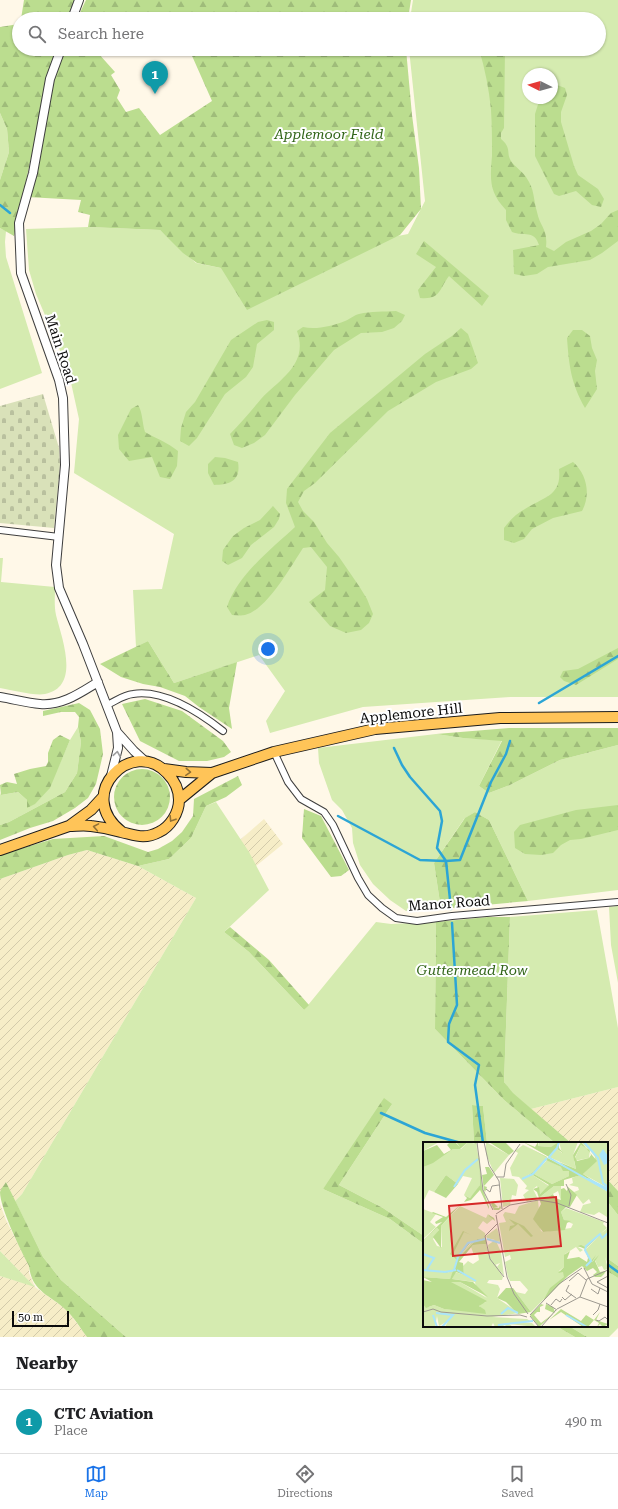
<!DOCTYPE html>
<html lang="en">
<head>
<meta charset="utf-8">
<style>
	:root { --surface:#fff; --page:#f6f6f6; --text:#202124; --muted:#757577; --line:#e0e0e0; --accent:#1a73e8 }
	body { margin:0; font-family:"Roboto Serif",serif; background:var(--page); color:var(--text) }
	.compass { position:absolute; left:522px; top:68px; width:36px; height:36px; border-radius:50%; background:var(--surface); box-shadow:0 1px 3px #0004; rotate:275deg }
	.scale { position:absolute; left:12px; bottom:10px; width:57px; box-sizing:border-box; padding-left:4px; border:2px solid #0b0b0b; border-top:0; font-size:11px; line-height:14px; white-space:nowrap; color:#0b0b0b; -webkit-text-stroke:3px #fff; paint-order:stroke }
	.you { position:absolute; left:268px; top:649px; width:14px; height:14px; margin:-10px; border:3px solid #fff; border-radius:50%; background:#1a73e8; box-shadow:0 0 0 6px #1a73e833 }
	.badge { display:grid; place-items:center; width:26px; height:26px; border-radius:50%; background:var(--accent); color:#fff; font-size:13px; font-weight:700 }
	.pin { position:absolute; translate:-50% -33px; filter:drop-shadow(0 1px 2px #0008) }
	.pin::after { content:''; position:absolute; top:21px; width:14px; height:12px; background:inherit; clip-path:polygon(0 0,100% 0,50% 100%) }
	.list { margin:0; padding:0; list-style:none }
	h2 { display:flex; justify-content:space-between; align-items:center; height:52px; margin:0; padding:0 16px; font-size:17px }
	h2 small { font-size:13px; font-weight:400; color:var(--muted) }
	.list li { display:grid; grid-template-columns:26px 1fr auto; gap:12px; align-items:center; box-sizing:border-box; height:64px; padding:0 16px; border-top:1px solid var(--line) }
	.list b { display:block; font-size:15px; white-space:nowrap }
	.list p { margin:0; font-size:13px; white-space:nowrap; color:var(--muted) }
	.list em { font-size:13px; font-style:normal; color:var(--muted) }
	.icon { flex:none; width:22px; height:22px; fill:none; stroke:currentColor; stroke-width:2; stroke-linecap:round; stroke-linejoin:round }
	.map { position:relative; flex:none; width:618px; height:1337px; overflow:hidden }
	.search { position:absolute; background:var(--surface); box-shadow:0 1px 3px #0004; left:12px; right:12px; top:12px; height:44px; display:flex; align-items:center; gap:10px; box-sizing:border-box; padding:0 14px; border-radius:22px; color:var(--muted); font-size:15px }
	.sheet { height:116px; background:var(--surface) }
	nav { display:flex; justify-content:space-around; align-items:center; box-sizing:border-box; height:56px; border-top:1px solid var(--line); background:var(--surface); font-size:11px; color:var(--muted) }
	nav a { display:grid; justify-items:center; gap:2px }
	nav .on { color:var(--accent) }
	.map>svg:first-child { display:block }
	.farmland { fill:url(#farmland-furrows) }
	.grass { fill:#d5ebb0; fill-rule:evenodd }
	.forest { fill:url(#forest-firs) }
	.cemetery { fill:url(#cemetery-stones) }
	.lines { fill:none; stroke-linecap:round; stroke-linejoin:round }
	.stream { stroke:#2ca5d5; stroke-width:2.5 }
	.minor-casing { stroke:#3e3e3e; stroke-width:8 }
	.tertiary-casing { stroke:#3e3e3e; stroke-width:10 }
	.primary-casing { stroke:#1c1c1c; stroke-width:12 }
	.minor { stroke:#fff; stroke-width:6 }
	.tertiary { stroke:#fff; stroke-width:8 }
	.primary { stroke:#ffc458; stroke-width:10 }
	.oneway { stroke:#9d9d9d }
	.oneway2 { stroke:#917135 }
	.labels { text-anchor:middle; stroke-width:4; stroke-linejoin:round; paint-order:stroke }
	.park-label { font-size:14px; font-style:italic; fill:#316518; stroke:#fff }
	.street-label { font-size:14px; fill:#0b0b0b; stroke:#fff }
	.inset-river { fill:none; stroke:#aae5fa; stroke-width:2 }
	.inset-road { fill:none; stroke:#9d9990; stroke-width:1 }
	.view { fill:#d62828; fill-opacity:0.15; stroke:#d62828; stroke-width:2 }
	.inset-edge { fill:none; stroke:#0b0b0b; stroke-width:2 }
</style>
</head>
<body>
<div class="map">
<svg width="618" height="1337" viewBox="0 0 618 1337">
	<defs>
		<pattern id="farmland-furrows" width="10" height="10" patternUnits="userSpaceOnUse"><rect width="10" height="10" fill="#f6edc7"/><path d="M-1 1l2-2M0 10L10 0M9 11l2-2" fill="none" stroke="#d2caaa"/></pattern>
		<pattern id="forest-firs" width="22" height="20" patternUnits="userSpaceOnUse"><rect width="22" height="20" fill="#bbdd8f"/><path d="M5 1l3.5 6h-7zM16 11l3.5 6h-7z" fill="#9fbc7a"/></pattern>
		<pattern id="cemetery-stones" width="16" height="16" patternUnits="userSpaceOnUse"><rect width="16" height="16" fill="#d9e1b9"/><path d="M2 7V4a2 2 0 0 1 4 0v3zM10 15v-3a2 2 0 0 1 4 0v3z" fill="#b9c09e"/></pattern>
	</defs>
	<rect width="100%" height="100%" fill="#fff8e8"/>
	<path class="farmland" d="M264,819L283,844L256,866L240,840Z
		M87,850L138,866L196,898L22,1194L15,1201L6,1182L0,1192V879L68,855Z
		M618,1087V1191L607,1179V1143H571L531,1109Z
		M0,1204L6,1220L29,1266V1273L35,1287L67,1310L87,1337H0V1276L34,1286L0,1251Z"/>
	<path class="grass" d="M413,0H618V697H510L363,707L270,733L266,721L285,691L259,655L174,683L148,641L136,647L133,590L162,589L174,534L74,473L79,419L68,369L36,294L29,270L26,229L88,227L160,230L196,263L221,268L317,252L408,234L425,201L409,49H599V19H410ZM528,74H552V98H528Z
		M0,113L7,129L9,152L0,180Z
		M0,228L6,231L5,242L6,257L42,373L0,389Z
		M0,558H3L1,582L55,587C55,596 54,606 56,615C62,639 81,687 45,694C35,696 11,690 0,688Z
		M78,727L81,742L77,773L65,792L9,822L0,825V793L1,795L18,792L27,800L57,770L70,740Z
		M436,734L463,738L502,740L479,786L489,793L510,785L560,760L618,745V890L528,901L489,820L475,812L464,819L434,863L441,909L406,911L390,900L373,884L360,865L353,843L352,828L342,810L332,800L319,763L318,748Z
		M216,802L249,852L269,890L224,932L249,952L304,1010L376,922L391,924L436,922L435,1029L504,1100L555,1143H487L483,1106L472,1105L474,1143H424V1236L383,1208L339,1185L392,1104L323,1189L390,1219L424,1244V1326H556L575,1337H126L61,1280L43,1257L15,1201L22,1194L196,898L138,866L169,859L191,838L206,806Z
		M618,906V983L611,945L609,907Z
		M597,910L618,1028V1087L531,1109L512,1093L504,1082L510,917Z
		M607,1201L618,1215V1266L607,1258Z
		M0,1251L35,1287L0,1276Z
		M607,1271L618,1278V1328L609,1337H587L569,1326H607Z"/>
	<path class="forest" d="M24,0H80L72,19H21Z
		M86,0H411L408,19H77Z
		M19,24V49H100L98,53L115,72L111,75L120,90L117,98L126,112L139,108L160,135L212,101L189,49H406L412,115L419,168L421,209L400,235L247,310L221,268L197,263L183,253L160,230L88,227L90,215L78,212L81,200L27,197L42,119L31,158L14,236L0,228V180L9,152L7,129L0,113V27Z
		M479,49H505L504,128L501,133V139C512,148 506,153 511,161C515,167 522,171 526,177C535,190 533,198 537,212C540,227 548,229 546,247L554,251L566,242L591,231L601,224L611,213L618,210V241L602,253L590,260L548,267L537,274L524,276L514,274L513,250L539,245C534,229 524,237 512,232L506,220V210C489,192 490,180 492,156C492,141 492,125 491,110C489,89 485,69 479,49Z
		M557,85L565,88L567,95L561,112V122L574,166L578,175L598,189L604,199L601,207L592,205L576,191L559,196L554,194L535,156V114L540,98H552V86Z
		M424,241L489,296L482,306L449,276C439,289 441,300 420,298L418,290L436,267L416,254Z
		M396,311L405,315L402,321L394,328L382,332L361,333L334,350L295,395L265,435L254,443L242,448L234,445L230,434C241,423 251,411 261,399C280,379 309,364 297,331L303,327C316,330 332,326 345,321C350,319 354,315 359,314C371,311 384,312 396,311Z
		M267,320L274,322V330L257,344L253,367L246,377L225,394L197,438L189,446L180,441L181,428L186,412L195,402L231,340L258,322Z
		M461,328L468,334L478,363L471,369L436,382L388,411L315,483L304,491L298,502L303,511L314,522L327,543L339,557L359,586L367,599L373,614L369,623L361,630L346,633L330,626L309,602L325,590L327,567L311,547L303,548C291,566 267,610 245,615C241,616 236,615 232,615L227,607C237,576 271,549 295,527L286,503L287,489L330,433L425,354L452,336Z
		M573,330H582L590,336L592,348L597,360L595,371L597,389L585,408C571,383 569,366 567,338Z
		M138,405C143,413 142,423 145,432C157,439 167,442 178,451L177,466L170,479L160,477L152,457L129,461L119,449L118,435L131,409Z
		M215,457L225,458L238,462C241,480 231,485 214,485L208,473V464Z
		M573,462C587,474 591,495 582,511L553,518L532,529L524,539L514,543L504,540V528C510,520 516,514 525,509C544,497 562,496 559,469Z
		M273,506L280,514L279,519L274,527L251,545L242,558L228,565L222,561L223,550L233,536L244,528L260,520Z
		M148,641L174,683L237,662L229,708L232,729L199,707L185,696L160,687L143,684L121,677L100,664Z
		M618,648V659L576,685L564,681L560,677L563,671L578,669Z
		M145,699L182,711L223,741L231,752L224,757L207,761H179L140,741L122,704Z
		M79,703L90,710L100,729L103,754L96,784L88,798L75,808L53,821L30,828L0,840V825L9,822L65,792L77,773L81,742L78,727L79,717L75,712H61L43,716V711Z
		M509,728H618V745L560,760L510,785L489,793L479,786L502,741L463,738L436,734Z
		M60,735L70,740L50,788L35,804L27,808V800L18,792L1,795L0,785L7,782L17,784L14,774L30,769L46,766L48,762V753L53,740Z
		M114 797a28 28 0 1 1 56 0a28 28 0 1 1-56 0Z
		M238,776L242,785L226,797L206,806L191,838L169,859L138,866L87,850L68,855L0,879V855L53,839L104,836L148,852L158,849L172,841L182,832L193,816L194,799Z
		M618,805V830L581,839L570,840L561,845L553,853L541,855L525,854L515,848L514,832L520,825L576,810Z
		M304,809L321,816L349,870L341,876L331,877L302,838Z
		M475,812L489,820L528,901L441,909L434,863L465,818Z
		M488,917H510L504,1082L513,1093L571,1143H555L504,1100L435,1029L436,922Z
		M230,927L269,960L309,1005L304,1010L249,952L224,932Z
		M384,1098L392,1104L339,1185L383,1208L424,1236V1244L390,1219L323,1189Z
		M472,1105L483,1106L487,1143H474Z
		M607,1179L618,1191V1215L607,1201Z
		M6,1182L43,1257L61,1280L126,1337H87C80,1328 74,1317 66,1310C49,1294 32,1292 29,1266C21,1251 0,1208 0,1192C1,1189 4,1185 6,1182Z
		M607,1258L618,1266V1278L607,1271Z
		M556,1326H569L587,1337H575Z"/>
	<path class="cemetery" d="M43,394L59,448L60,465L54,528L0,523V406Z"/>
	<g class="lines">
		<path class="stream" d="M0,205L10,213
			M539,703L618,656
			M394,748L402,765L410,777L440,811L442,821L437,848L446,861
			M338,816L420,860L445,861
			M451,909L446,861L460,860L491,782L506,754L510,741
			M452,923L457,1005L449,1024L448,1042L479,1065L475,1085L483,1143
			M381,1113L425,1133L461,1143
			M607,1264L618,1272"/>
		<defs>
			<path id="minor" d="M0,530L59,537
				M107,705C116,701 123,695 133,694C164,689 200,713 223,731
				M274,752L288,782L301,799L324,812L333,825L358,878L368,895L382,908L396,918L417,921L452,916L618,902"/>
			<path id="tertiary" d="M72,19L79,0
				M61,49L50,79L33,173L19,223L21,273L59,380L63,398L65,465L56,565L59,588L83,644L117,732L118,748L111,776
				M0,697C13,699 27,703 40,704C62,706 80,693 98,682
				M117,732L134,751L146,762"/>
			<path id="primary" d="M164,769L186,772L212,773L274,752L375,729L500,718L618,717
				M179,800L212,773
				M69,826C76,826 84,825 91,826C101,827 111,829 121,832C135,835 144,840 159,832C170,827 179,813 179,800C179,790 174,780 167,773C133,736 73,794 122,832
				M0,850L69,826L91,810L103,797"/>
		</defs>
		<use href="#minor" class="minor-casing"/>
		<use href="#tertiary" class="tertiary-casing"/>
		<use href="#primary" class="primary-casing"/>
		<use href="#minor" class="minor"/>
		<use href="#tertiary" class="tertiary"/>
		<use href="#primary" class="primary"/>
	</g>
	<defs><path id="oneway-chevron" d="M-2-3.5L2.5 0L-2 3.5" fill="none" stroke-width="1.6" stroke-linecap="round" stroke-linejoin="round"/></defs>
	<use class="oneway" href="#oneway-chevron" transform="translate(117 754) rotate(-81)"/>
	<g class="oneway2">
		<use href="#oneway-chevron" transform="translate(188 772) rotate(4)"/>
		<use href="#oneway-chevron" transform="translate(172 819) rotate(122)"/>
		<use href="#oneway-chevron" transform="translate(96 827) rotate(-170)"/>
	</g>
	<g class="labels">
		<g class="park-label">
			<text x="329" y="139">Applemoor Field</text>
			<text x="472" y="975">Guttermead Row</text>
		</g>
		<g class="street-label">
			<text transform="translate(61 349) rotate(72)" y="5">Main Road</text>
			<text transform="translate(411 713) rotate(-6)" y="5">Applemore Hill</text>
			<text transform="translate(449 903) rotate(-4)" y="5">Manor Road</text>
		</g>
	</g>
	<g transform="translate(423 1142)">
		<rect width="185" height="185" fill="#fff8e8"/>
		<path d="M0,0H16L0,9ZM45,0L53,2L56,17L57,43L53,50L47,56L41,53L49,36L40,34L35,42L23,33L11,50L6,48L0,60V25L30,7H38ZM63,0L86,13L71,31L63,12ZM116,0H135L134,4L128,5L115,4ZM136,0H155L150,13L152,16L158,3L165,7L158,0H185V46L160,32L171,20L172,15L167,8L166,16L151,19L153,27L126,15L134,7L139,11ZM100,3L124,15L110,30L100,36L108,32L126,44L117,52L114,44L110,47L115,57L104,60L100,53L106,48L102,47L104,44L96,35L89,34L87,26L95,11L92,9ZM124,18L146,29V34L129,42L111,32ZM157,33L185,50L184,75L176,70L171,73L157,70L160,63L168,61L166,57L160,62L151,50L156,48L155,45L146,43L150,41L149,36ZM77,36L91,37L95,43L93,54L89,53L87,63L80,65ZM138,42V59L135,49L123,56L117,55L131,44ZM115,58L116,69L114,72L118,89L120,90L148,86L150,82L141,78L138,70L143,66L181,80L180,82L184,86L162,105H155L160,108L157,110L153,105L142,112L141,125L136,129L142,130L143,135L108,170L93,150L102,152L105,148L97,139H87L85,135L82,120L88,117L87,113L82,115L76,81L83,80L80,73L82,70L92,72L96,64ZM37,64L63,76L65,72L70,77L64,82L60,79L55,86L62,91L63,96L54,97L35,116L48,101H44L33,117L31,128L22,131L31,129L27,137L0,135V98L14,86L16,88L10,97L14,104L19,105L18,84ZM0,67L13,72L7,80L13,85L0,97ZM74,86L78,100L73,99L78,110L81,134L74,125L77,121L72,123L66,111L65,103L72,98L64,96L63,94ZM185,86V123L182,115L185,127L181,128L179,124L175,125L172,118L168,119L162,108L177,93L179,95L177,92ZM63,102L65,109L51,113L48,105L50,103ZM65,110L80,135L79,138H66L64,141L75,143L77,147L74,156L96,171L69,175L104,177L109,180L94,181H109L113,185L86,182L90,185H84L81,182L80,185H72L70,181L68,185H22L25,179L16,184L14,174L12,185H0V162L6,165L11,163L21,167L32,168L57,165L56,162L63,160L27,140H37L64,156L53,145L52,140L29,137L32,130L41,133L40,124L45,119L50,122L56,118L55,112Z" fill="#d5ebb0"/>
		<path d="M27,0H32L37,5L33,0H45L37,7H30L10,21L0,25V9L14,3L21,12L28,8L24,3ZM48,0H53L56,13L59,45L66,65V73L71,76L72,79L66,74V67L57,48L48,58L41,60L44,56L41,53L47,56L57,43L56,18L50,20L56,16L55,9L53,2ZM66,0H82L91,9L86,13ZM95,0L149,29L136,20L153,27L150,13L158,0L174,19L160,32L185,48L158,33L141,38V44H131L117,55L123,56L130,52L132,56L138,58V47L141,46L144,49L145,45L151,50L154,53L147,65H143L138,70L141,78L148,79L144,81L142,88L120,90L110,77L118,62L114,50L110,47L116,45L117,52L126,43L108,32L99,37L110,30L124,15ZM158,3L166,8L168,13L166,16L154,19L152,15ZM123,18L138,25L140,29H146V34L129,42L111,32ZM100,0L112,5L115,0V4L128,5L136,0V6L140,11L134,7L126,15ZM62,25H66L71,33L61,44L64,45L62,50L68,62L70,60L75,65H70L76,66L77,63L78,66L76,68H71L61,48L59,33L64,32ZM23,33L35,42L23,56L11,50ZM37,63L18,84V106L10,95L16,88L14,86L0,98L19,80L13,82L12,80L20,75L9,71L10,70L23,75ZM86,77L101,84L110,94L108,95L95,82L86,89L87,84L92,83ZM184,86L177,92L179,95L185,92L179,96L177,93L162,107L168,119L173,113L169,120L176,113L172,119L177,130L183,129L181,132L178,135H172L170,133L174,130L170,126L164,129L159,124L145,134L120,159L127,146L141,135L140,130L135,131L141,125V113L147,109L144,117L156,115L164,120L165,116L162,107L155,104L158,103L162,105ZM40,89L48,93L41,90L30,112L34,116L44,101L48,100L35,116L54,97L63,96V102L50,103L36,120L40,121L41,133L33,130L29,137L50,140L65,155L37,140H28L64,159L56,164L62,168L63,172L21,167L11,163L3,166L0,162V138L9,140L0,135L27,137L30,129L22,131L20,130L31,128L33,117L27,112ZM83,146H90L108,170L95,172L83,160L74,156ZM118,162L121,163L117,165V170H114L111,173L118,181L131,171L122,167L123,162L130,165L132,170L116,185L107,173ZM138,167L158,179L163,173L171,178L177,170L173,178L185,182L180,185L177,182L174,185L176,181L171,178L165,185H160L138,170L126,178Z" fill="#bbdd8f" fill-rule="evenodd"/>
		<path d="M180,7L185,14V21L181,23L176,13Z" fill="#aae5fa"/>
		<path class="inset-river" d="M161,0L175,16L180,41L185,45M125,15L185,49M126,15L134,6L136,0M99,37L110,32L124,16M165,37L185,47M31,45L42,28L55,17M64,97L77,101M0,112L11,116L4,127M163,124L168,119L162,108L163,104L177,92L179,96L185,91M0,128L22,130L33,128M31,128L35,115L45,101L62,97M34,128L53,139M13,171L30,173L19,185M78,172L85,166L95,171M10,173L14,185M143,173L164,185M75,183L110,179"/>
		<path class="inset-road" d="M54,0L60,48L70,68M61,0L66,23L76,39L79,67M73,35H81L83,22L97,2M143,42L148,53L146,64M63,47L67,50L69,44L76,43M73,72L87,63L116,58L134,61L185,81M73,73L84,135L91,152L105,172M74,82L62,94L67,117L81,135M161,126L169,142L185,150M185,134L174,140L185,146M146,139L155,131L163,138M146,143L143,149L153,156M168,147L175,152L177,146M139,155L142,158L149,152M157,155L164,137L185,128M157,155L185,165M123,161L134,168M128,163L133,157L137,160L139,157M134,167L157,155M0,170L10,167L18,170L64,174L97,173L104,175M107,173L136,142L159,126M170,173L175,168L177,162M107,174L116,185M173,178L176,179L182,175L185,178M118,185L133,168"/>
		<path class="view" d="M133,55L138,104L30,114L26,64Z"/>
		<rect width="185" height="185" class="inset-edge"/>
	</g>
</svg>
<svg class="compass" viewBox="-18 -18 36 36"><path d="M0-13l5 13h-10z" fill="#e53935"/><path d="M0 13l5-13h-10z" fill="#757577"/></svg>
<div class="scale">50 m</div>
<div class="you"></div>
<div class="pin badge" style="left:155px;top:94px;background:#0f9aa8">1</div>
<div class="search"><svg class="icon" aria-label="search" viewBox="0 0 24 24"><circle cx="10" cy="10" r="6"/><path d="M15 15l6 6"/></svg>Search here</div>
</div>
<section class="sheet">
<h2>Nearby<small></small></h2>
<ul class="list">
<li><span class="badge" style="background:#0f9aa8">1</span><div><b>CTC Aviation</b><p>Place</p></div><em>490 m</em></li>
</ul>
</section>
<nav>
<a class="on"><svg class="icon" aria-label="map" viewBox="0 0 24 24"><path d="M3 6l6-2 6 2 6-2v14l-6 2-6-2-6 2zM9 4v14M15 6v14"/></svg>Map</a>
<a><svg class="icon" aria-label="directions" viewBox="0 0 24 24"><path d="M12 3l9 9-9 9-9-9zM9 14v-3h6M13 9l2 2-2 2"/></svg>Directions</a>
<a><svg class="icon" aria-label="saved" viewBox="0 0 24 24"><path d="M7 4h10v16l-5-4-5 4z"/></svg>Saved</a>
</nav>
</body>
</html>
